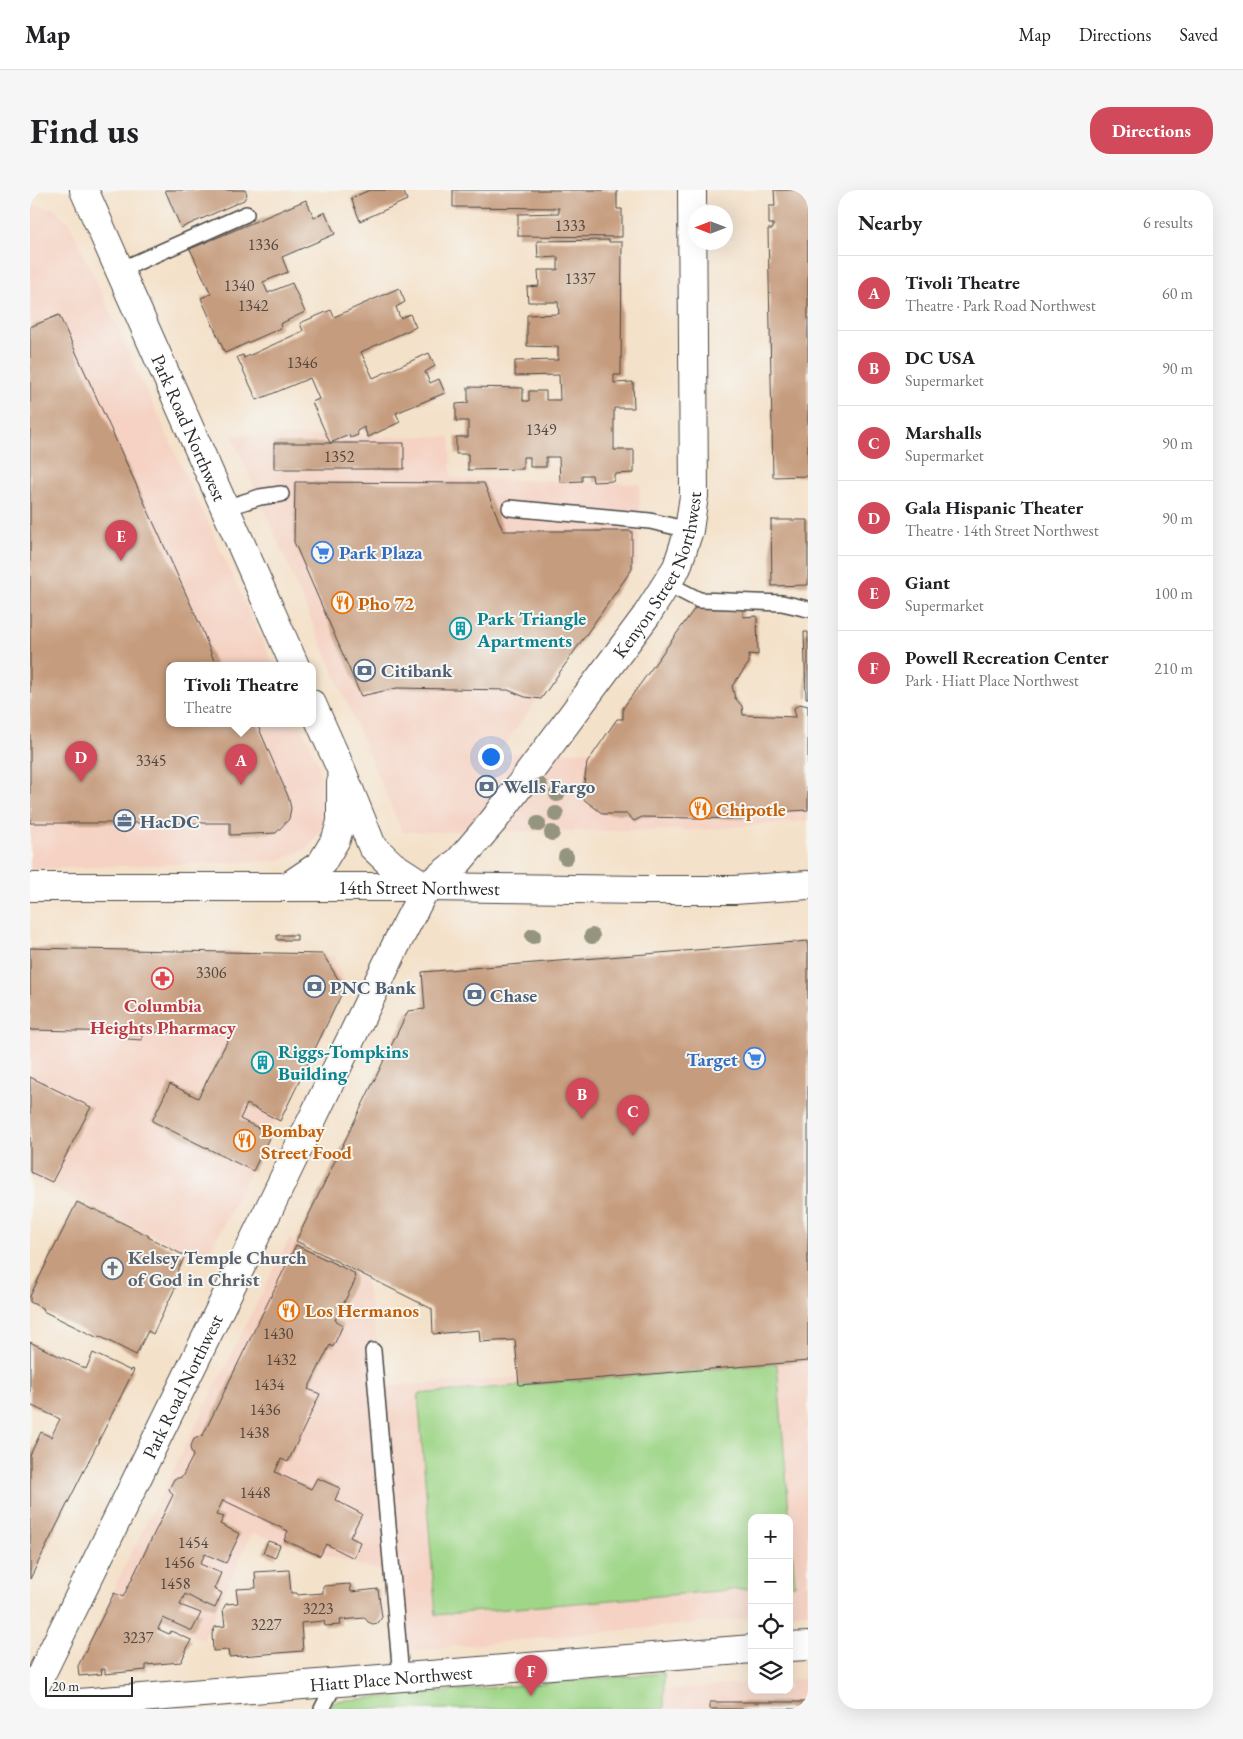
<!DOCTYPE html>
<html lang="en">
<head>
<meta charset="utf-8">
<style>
	:root { --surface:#fff; --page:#f6f6f6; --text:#202124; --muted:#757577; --line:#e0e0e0; --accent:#d1495b }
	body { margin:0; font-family:"EB Garamond",serif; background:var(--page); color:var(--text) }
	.controls { position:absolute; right:15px; bottom:15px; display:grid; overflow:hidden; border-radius:10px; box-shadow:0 5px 20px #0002 }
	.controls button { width:45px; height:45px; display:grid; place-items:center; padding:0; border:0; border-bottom:1px solid var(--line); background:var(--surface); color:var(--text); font:25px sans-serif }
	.compass { position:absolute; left:658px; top:15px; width:45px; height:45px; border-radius:50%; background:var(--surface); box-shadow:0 5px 20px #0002; rotate:270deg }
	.scale { position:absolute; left:15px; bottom:12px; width:88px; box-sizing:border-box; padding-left:5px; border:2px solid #2b2b2b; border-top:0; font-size:14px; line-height:18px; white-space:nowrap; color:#2b2b2b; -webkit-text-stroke:4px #f6f6f2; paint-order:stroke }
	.you { position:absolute; left:460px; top:566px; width:18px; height:18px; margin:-12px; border:4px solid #fff; border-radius:50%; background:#1a73e8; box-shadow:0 0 0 8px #1a73e833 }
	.badge { display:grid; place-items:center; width:32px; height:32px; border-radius:50%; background:var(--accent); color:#fff; font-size:16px; font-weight:700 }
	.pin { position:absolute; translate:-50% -41px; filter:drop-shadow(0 1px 2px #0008) }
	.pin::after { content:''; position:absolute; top:26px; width:18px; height:15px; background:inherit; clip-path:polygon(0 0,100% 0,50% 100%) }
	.popup { position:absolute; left:136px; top:472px; width:150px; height:65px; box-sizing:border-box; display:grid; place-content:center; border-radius:10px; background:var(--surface); filter:drop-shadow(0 1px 4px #0005); font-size:16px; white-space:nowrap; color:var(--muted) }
	.popup b { font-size:19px; color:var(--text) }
	.popup::after { content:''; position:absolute; left:50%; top:100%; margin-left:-10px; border:10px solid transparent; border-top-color:var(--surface) }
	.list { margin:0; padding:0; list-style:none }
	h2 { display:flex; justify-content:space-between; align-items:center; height:65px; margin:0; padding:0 20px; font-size:21px }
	h2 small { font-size:16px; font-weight:400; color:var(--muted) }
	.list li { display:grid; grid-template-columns:32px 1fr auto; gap:15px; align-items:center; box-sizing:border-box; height:75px; padding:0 20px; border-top:1px solid var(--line) }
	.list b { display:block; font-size:19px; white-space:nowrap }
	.list p { margin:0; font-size:16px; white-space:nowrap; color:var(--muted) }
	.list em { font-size:16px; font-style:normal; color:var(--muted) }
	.icon { flex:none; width:28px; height:28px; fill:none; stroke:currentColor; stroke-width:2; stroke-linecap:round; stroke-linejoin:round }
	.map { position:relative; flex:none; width:778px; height:1519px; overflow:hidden; border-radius:20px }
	header { display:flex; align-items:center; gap:30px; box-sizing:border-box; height:70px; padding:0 25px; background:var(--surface); border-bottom:1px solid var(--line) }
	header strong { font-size:24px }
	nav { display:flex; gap:28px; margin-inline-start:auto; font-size:18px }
	.intro { display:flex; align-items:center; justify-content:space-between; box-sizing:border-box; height:120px; padding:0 30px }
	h1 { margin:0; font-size:35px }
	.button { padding:12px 22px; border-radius:20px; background:var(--accent); color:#fff; font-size:18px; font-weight:700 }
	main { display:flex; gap:30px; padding:0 30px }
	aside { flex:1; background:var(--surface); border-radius:20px; box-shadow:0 5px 20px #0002 }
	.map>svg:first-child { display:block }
	.built { fill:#f5d2c3 }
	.green { fill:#9fd688; stroke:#65805a }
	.building { fill:#c69c7e }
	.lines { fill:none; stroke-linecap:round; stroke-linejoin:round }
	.lane-casing { stroke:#494643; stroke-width:18 }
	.street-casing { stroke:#494643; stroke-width:30 }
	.secondary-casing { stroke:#494643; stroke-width:30 }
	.lane { stroke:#fff; stroke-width:15 }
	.street { stroke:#fff; stroke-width:28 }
	.secondary { stroke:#fff; stroke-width:28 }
	.tree { fill:#95957f }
	.labels { text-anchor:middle; stroke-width:4; stroke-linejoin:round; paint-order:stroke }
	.number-label { font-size:16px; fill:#524740 }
	.street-label { font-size:19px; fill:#2b2b2b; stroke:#f6f6f2 }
	.shop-label { font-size:19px; font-weight:bold; fill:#366cbe; stroke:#f6f6f2; text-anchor:start }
	.food-label { font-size:19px; font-weight:bold; fill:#c56008; stroke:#f6f6f2; text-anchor:start }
	.culture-label { font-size:19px; font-weight:bold; fill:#0d838f; stroke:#f6f6f2; text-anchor:start }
	.service-label { font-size:19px; font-weight:bold; fill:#4e5e75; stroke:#f6f6f2; text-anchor:start }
	.health-label { font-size:19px; font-weight:bold; fill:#be3a42; stroke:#f6f6f2 }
	.worship-label { font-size:19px; font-weight:bold; fill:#5b616d; stroke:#f6f6f2; text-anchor:start }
</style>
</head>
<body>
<header>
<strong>Map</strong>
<nav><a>Map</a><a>Directions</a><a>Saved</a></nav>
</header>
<div class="intro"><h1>Find us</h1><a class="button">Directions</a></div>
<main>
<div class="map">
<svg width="778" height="1519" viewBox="0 0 778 1519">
	<rect width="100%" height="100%" fill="#f6f6f2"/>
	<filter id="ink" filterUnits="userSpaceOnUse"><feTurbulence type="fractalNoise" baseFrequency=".02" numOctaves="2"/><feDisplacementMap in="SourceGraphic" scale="10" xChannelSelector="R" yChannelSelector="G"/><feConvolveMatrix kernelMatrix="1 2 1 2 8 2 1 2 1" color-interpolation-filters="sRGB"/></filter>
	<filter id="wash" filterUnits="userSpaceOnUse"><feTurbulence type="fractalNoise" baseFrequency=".0096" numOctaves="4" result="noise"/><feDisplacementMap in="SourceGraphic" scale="20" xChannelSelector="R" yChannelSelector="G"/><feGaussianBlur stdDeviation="1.12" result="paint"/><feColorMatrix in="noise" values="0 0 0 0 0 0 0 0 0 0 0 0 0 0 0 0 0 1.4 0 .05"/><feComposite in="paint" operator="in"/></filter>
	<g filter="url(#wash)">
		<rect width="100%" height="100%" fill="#f4e1c9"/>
		<path class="built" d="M0,15L24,18L39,33L244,476H140V534H270L288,573L295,607L292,639L277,659L245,671L0,679Z
			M202,245L420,247L421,288L610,294L608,371L468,564L778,555V631L672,640L372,642Z
			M0,758L303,766L315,792L176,1070L0,988Z
			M259,1049L335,1089L356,1196L778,1170V1422L759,1424V1328H722V1428L376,1461L370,1387L222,1343L173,1450L81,1404Z
			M778,1488V1519H634V1500L722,1493V1500H759V1490Z"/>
		<path class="green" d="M747,1174L765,1395H759V1328H722V1398L406,1425L388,1204Z
			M634,1483V1519H300L304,1511Z"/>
		<g id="blocks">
			<path class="building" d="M135,0H215L217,4L214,10L151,38Z
				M340,0H373L377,10L330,31L321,8Z
				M423,0H587V19H592V47L488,46V24L529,23V18L423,17Z
				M744,0H778V286L743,287L738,39H743V34H739V16H745Z
				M276,10L284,27L295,22L305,44L252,67L258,82L233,92L238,103L262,93L275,122L250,134L251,138L195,163L171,108L181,104L160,59Z
				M579,50V52H592L591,185H584V193L603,192L604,218H584V260H604V283L584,284V291L563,292L562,285H552V291L530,292L529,267H516V277H500V267H493V279L438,280V264H426V247H438V231H426V214L438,213V197L493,198V211H499V201H516V210H530L529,185L485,186V171L528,170V157L497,156V125L529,124L528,112H498L497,97L509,96L508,80H528V67L508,68L507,51Z
				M369,98L375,112L366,117L370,128L380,124L386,137L331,162L343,188L399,163L405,176L395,182L400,193L409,189L415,203L366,223L370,232L338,247L334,237L327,241L328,245L320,248L319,245L300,253L282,212L289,209L280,188L227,210L207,167L213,165L214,168L273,141L270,133L301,120L304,127Z
				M29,125L171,437L186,476H140V534H227L258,606L261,618L259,629L246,643L200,645V633H0V137Z
				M244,253H374V279H244Z
				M265,292L454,293L473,341H602V379L511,509L495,507L478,500L367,498L331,506L264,352Z
				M741,330H778V395L742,396Z
				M665,418L713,419V427L727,426L728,465L719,464V473L702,496L705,508L712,516L713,525L766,527L764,518L770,514L778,516V620L714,624V629L612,627L604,631L597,624H573L552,608L557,573L587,529H593V518Z
				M774,442H778V508H776Z
				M247,745H267V750H247Z
				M778,751V1171L489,1195L485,1150L450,1152L449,1140L403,1144L402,1119L266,1051L378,821L395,819L392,782Z
				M0,758L293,764L314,799L250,931L217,914L210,929L241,944L223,981L122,931L140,894L168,908L201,844L112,842V850L98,849V842L0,840Z
				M0,887L61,917L22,992L0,982Z
				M47,1012L63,1020L64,1019L119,1046L118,1047L155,1066L143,1090L148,1092L123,1144L118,1141L106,1165L69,1146L68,1148L13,1121L14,1119L0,1112V1106Z
				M266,1055L324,1083L325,1091L305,1130L313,1135L303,1157L300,1155L278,1199L290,1204L258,1272L251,1269L245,1282L281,1299L287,1288L310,1298L305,1310L332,1324L320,1347L330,1352L324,1368L296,1354L290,1366L254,1350L258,1341L193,1310L186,1325L194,1327L190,1334L210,1344L196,1373L175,1364L170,1374L191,1383L184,1399L192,1403L185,1418L176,1414V1415L155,1404L150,1415L171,1423L162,1441L133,1428L128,1439L139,1444L141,1441L161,1450L151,1472L116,1475V1480L75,1484V1479H71L72,1484L49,1486L48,1476L84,1403L93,1407L143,1305L139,1299L144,1289L152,1287L163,1266L160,1258L164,1249L173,1245Z
				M0,1152L56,1179L63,1163L101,1181L102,1179L104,1180L0,1389V1265L11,1242L21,1247L30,1229L0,1215Z
				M238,1351L250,1355L245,1368L233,1363Z
				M259,1380L261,1403H267V1405L293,1403V1396L320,1394L321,1402L348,1399L352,1427L348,1433L343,1434L338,1432L335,1428L310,1430L311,1435L295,1436L294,1431L271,1433L273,1461L199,1467L198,1460L183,1461L182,1444L185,1437L195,1436L193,1419L196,1414L208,1413L206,1399L226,1398L225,1382Z
				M680,1512H778V1519H680Z"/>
		</g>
	</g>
	<g filter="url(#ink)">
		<use href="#blocks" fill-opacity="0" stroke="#494643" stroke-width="1"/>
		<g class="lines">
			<defs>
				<path id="lane" d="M90,80L216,24
					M195,318L230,307L251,304
					M480,318L620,331L659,340
					M636,393L669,410L752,413L778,419
					M343,1161L371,1487
					M292,1519L305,1493"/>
				<g id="street">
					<path d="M759,1457L778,1456"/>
					<path id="s1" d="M0,1515L49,1513L722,1459"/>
				</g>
				<g id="secondary">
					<path id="s2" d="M54,0L265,476"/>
					<path d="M282,514L311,579L342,656L362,675L396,697"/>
					<path id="s3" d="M0,697H396L614,700H704L778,695"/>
					<path d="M257,697L291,674L306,649L311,632V593"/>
					<path id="s4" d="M0,1507L238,1021L366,755L396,697L429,671L464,630L616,426L647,377L659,340L664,306L662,0"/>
				</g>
			</defs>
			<use href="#lane" class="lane-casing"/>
			<use href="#street" class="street-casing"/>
			<use href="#secondary" class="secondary-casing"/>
			<use href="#lane" class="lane"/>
			<use href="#street" class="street"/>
			<use href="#secondary" class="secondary"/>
		</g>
		<g class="tree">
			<circle cx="510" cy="596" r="8"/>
			<circle cx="527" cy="604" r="8"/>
			<circle cx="526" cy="624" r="8"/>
			<circle cx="508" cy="634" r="8"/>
			<circle cx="522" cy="643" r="8"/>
			<circle cx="536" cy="667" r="8"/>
			<circle cx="503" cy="746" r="8"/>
			<circle cx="562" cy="746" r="8"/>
		</g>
	</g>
	<defs>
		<symbol id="supermarket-ring" viewBox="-11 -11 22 22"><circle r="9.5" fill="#f6f6f2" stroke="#3f7fe0" stroke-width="1.5"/><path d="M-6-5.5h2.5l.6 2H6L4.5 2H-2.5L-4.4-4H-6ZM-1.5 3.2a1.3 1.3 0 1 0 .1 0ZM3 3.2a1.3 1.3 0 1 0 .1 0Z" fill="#3f7fe0"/></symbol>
		<symbol id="restaurant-ring" viewBox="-11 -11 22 22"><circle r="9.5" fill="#f6f6f2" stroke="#e8710a" stroke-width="1.5"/><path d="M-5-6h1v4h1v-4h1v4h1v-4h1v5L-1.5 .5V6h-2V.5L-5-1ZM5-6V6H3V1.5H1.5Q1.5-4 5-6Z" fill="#e8710a"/></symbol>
		<symbol id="building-ring" viewBox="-11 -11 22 22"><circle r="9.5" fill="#f6f6f2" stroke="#0f9aa8" stroke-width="1.5"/><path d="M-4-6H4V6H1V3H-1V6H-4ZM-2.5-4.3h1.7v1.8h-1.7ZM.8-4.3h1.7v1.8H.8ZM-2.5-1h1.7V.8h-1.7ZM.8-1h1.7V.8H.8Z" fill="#0f9aa8"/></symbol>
		<symbol id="bank-ring" viewBox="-11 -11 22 22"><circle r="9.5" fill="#f6f6f2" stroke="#5c6f8a" stroke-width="1.5"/><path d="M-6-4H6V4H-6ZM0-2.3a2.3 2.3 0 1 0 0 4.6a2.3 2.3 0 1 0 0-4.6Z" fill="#5c6f8a"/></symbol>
		<symbol id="office-ring" viewBox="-11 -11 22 22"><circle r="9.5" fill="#f6f6f2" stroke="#5c6f8a" stroke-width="1.5"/><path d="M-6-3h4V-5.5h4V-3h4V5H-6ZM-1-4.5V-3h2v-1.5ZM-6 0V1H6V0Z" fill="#5c6f8a"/></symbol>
		<symbol id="pharmacy-ring" viewBox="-11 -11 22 22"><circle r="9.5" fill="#f6f6f2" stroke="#e0444e" stroke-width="1.5"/><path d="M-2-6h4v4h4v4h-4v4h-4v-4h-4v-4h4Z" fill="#e0444e"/></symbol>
		<symbol id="church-ring" viewBox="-11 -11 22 22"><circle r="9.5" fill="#f6f6f2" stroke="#6b7280" stroke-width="1.5"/><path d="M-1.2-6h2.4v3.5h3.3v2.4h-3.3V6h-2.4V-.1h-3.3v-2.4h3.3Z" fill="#6b7280"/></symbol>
	</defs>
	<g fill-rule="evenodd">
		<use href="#supermarket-ring" x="280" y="350" width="25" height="25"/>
		<use href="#restaurant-ring" x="300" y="400" width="25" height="25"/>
		<use href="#building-ring" x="418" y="426" width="25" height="25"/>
		<use href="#bank-ring" x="322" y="468" width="25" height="25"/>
		<use href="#bank-ring" x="444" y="584" width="25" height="25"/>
		<use href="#restaurant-ring" x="658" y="606" width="25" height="25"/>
		<use href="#office-ring" x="82" y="618" width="25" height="25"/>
		<use href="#pharmacy-ring" x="120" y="776" width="25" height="25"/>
		<use href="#bank-ring" x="272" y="784" width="25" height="25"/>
		<use href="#bank-ring" x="432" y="792" width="25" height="25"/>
		<use href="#supermarket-ring" x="712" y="856" width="25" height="25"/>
		<use href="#building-ring" x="220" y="860" width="25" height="25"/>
		<use href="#restaurant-ring" x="202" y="938" width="25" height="25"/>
		<use href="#church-ring" x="70" y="1066" width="25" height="25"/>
		<use href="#restaurant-ring" x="246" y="1108" width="25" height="25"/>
	</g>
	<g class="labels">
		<g class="number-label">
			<text x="540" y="41">1333</text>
			<text x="233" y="60">1336</text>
			<text x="550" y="94">1337</text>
			<text x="209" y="101">1340</text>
			<text x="223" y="121">1342</text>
			<text x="272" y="178">1346</text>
			<text x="511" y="245">1349</text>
			<text x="309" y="272">1352</text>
			<text x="121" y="576">3345</text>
			<text x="181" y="788">3306</text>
			<text x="248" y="1149">1430</text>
			<text x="251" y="1175">1432</text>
			<text x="239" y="1200">1434</text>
			<text x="235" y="1225">1436</text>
			<text x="224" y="1248">1438</text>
			<text x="225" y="1308">1448</text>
			<text x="163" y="1358">1454</text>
			<text x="149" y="1378">1456</text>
			<text x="145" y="1399">1458</text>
			<text x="288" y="1424">3223</text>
			<text x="236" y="1440">3227</text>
			<text x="108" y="1453">3237</text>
		</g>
		<g class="street-label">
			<text dy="7" stroke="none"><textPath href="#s2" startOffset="260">Park Road Northwest</textPath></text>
			<text dy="7" stroke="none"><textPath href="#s4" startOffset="1295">Kenyon Street Northwest</textPath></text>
			<text dy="7" stroke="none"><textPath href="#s3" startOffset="389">14th Street Northwest</textPath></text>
			<text dy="7" stroke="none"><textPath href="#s4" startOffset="346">Park Road Northwest</textPath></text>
			<text dy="7" stroke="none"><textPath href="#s1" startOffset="362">Hiatt Place Northwest</textPath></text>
		</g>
		<g class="shop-label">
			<text x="309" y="369">Park Plaza</text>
			<text x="708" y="876" text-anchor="end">Target</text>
		</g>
		<g class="food-label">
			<text x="328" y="420">Pho 72</text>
			<text x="686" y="626">Chipotle</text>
			<text x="231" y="947">Bombay<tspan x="231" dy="22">Street Food</tspan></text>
			<text x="275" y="1127">Los Hermanos</text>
		</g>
		<g class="culture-label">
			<text x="447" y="435">Park Triangle<tspan x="447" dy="22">Apartments</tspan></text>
			<text x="248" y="868">Riggs-Tompkins<tspan x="248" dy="22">Building</tspan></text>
		</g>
		<g class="service-label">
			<text x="351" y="487">Citibank</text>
			<text x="473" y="603">Wells Fargo</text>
			<text x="110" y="638">HacDC</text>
			<text x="300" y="804">PNC Bank</text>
			<text x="460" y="812">Chase</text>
		</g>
		<g class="health-label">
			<text x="133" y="822">Columbia<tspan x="133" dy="22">Heights Pharmacy</tspan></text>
		</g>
		<g class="worship-label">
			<text x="98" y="1074">Kelsey Temple Church<tspan x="98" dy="22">of God in Christ</tspan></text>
		</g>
	</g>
</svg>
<div class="controls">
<button>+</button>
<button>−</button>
<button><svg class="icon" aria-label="locate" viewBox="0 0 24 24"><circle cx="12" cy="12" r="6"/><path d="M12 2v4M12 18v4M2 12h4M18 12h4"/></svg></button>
<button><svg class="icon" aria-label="layers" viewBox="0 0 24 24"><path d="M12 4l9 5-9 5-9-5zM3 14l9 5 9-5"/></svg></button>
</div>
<svg class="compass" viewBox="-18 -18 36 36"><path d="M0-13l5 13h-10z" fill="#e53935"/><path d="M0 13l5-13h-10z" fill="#757577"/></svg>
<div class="scale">20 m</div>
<div class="you"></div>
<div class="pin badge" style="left:211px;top:595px">A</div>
<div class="popup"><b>Tivoli Theatre</b>Theatre</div>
<div class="pin badge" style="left:552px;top:929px">B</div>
<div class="pin badge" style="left:603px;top:946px">C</div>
<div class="pin badge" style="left:51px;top:592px">D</div>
<div class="pin badge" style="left:91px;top:371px">E</div>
<div class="pin badge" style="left:501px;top:1506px">F</div>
</div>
<aside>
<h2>Nearby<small>6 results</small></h2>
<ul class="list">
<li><span class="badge">A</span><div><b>Tivoli Theatre</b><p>Theatre · Park Road Northwest</p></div><em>60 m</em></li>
<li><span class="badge">B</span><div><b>DC USA</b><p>Supermarket</p></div><em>90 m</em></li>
<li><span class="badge">C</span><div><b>Marshalls</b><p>Supermarket</p></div><em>90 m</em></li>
<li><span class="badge">D</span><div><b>Gala Hispanic Theater</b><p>Theatre · 14th Street Northwest</p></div><em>90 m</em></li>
<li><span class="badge">E</span><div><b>Giant</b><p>Supermarket</p></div><em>100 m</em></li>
<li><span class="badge">F</span><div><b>Powell Recreation Center</b><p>Park · Hiatt Place Northwest</p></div><em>210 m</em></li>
</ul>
</aside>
</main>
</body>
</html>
